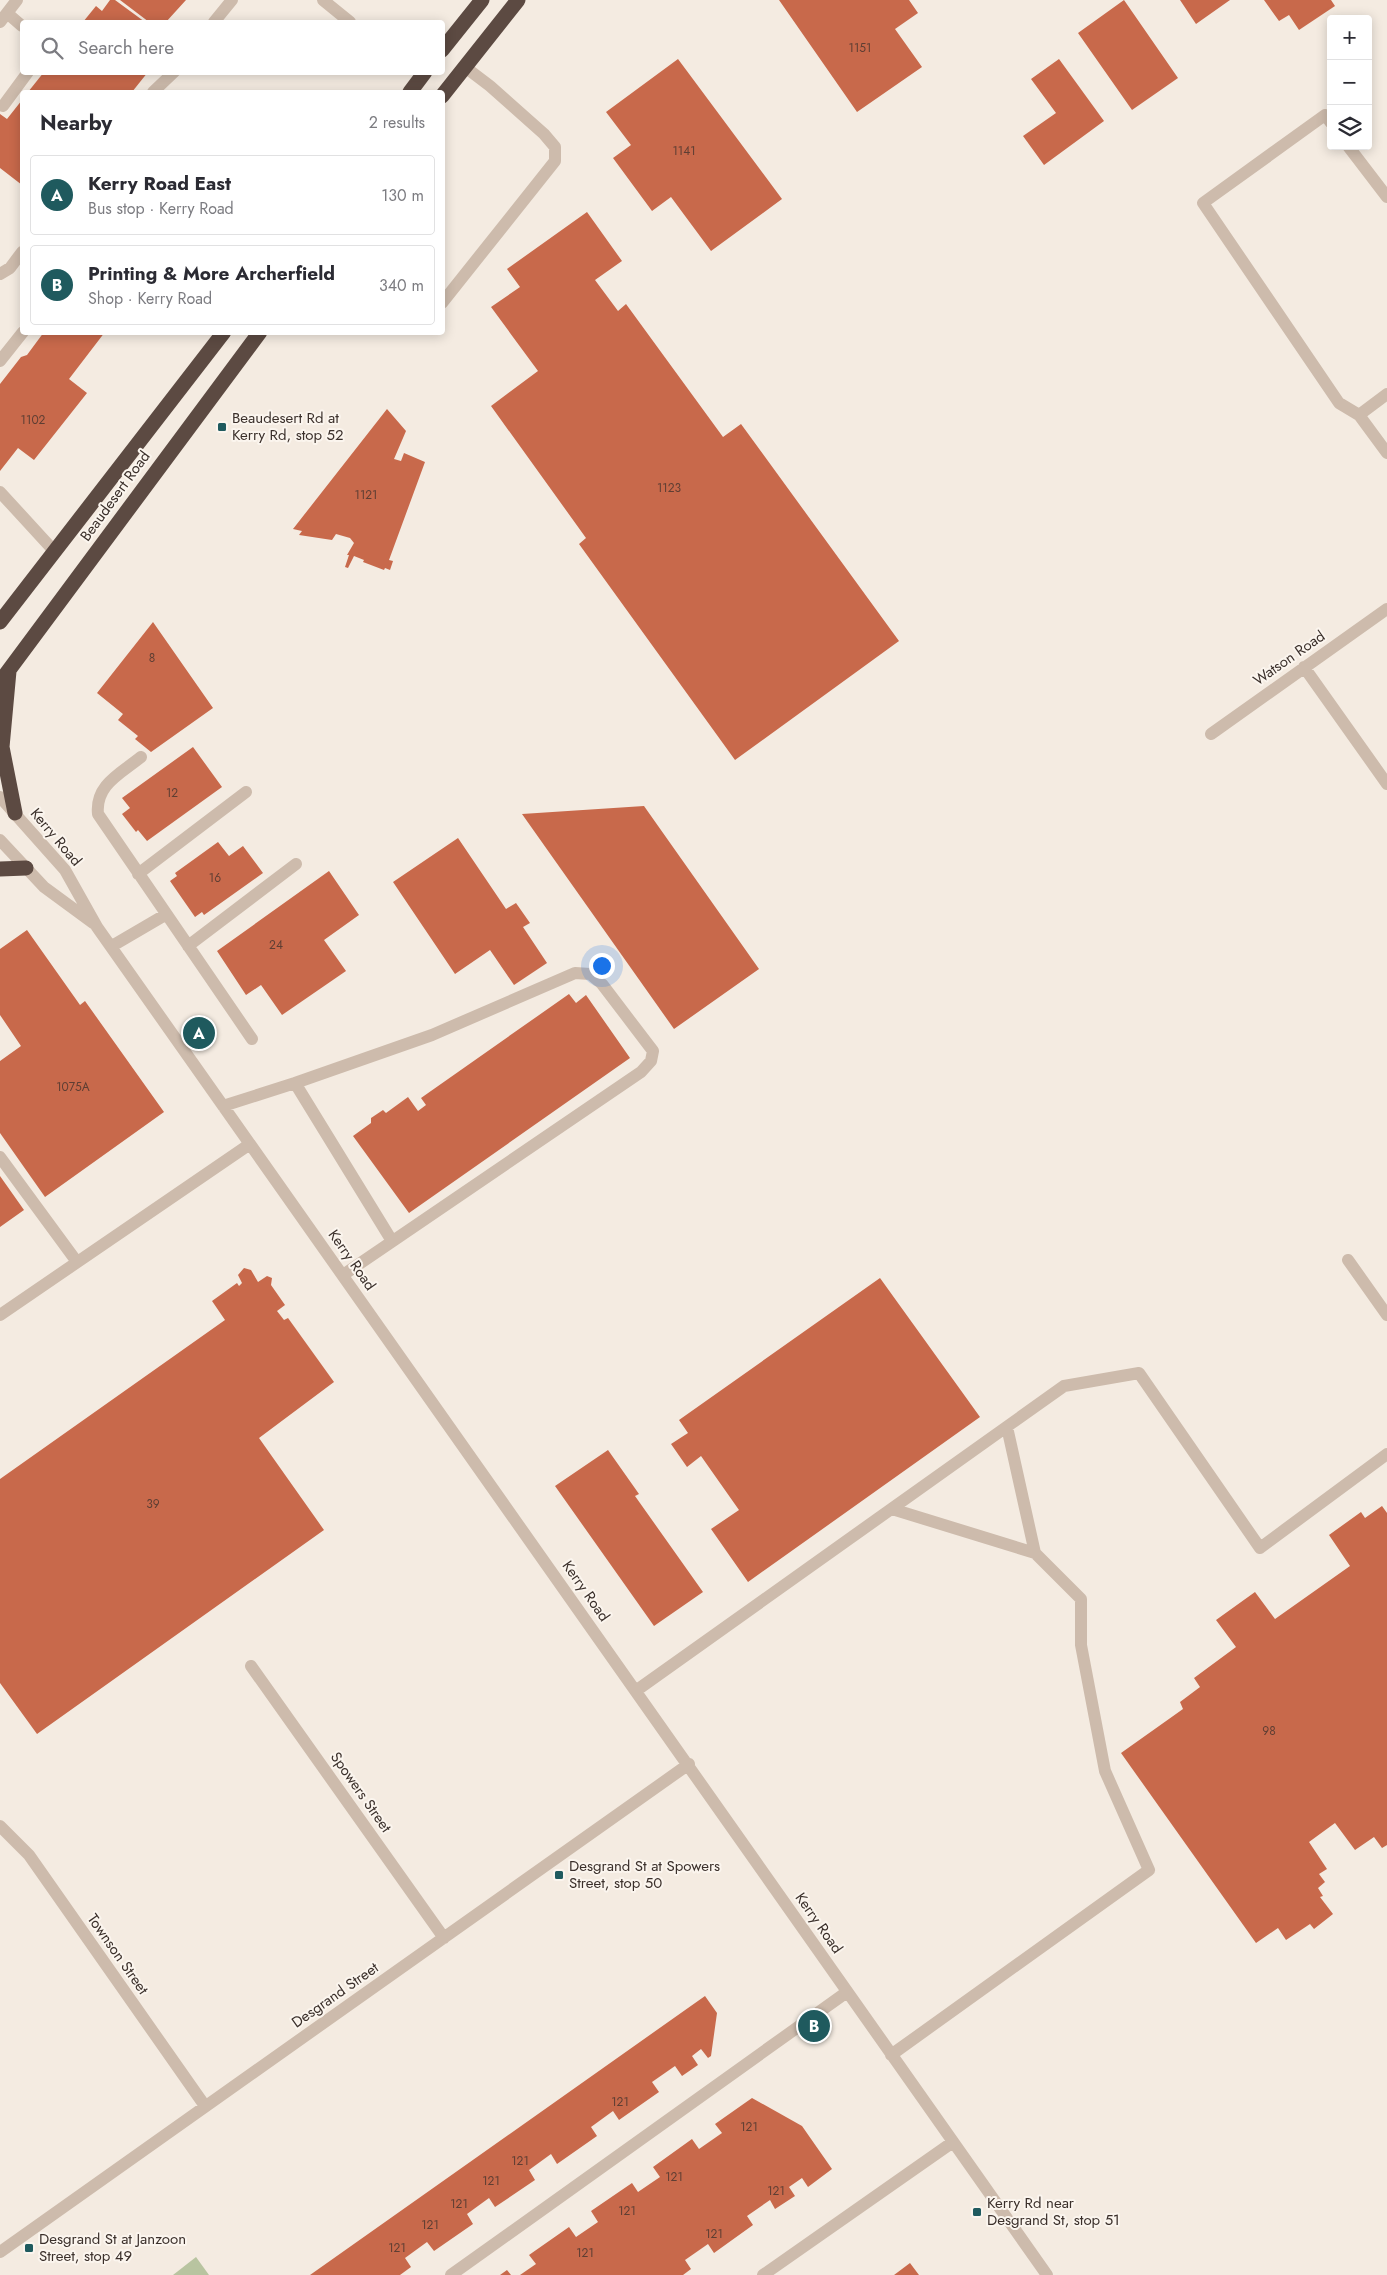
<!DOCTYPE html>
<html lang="en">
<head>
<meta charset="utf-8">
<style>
	:root { --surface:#fff; --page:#f2f2f3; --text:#2b2b33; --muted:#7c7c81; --line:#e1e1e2; --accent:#1f5a5e }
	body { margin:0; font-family:Jost,sans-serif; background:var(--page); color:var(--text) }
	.controls { position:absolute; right:15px; top:15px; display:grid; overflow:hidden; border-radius:5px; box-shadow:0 2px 12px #0003 }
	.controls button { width:45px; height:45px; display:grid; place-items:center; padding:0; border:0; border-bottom:1px solid var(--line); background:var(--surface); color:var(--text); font:25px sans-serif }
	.you { position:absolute; left:601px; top:965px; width:18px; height:18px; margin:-12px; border:4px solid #fff; border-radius:50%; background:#1a73e8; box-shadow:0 0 0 8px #1a73e833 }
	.badge { display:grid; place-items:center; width:32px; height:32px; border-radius:50%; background:var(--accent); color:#fff; font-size:16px; font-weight:700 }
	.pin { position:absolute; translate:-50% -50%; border:2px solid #fff; box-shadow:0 1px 5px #0006 }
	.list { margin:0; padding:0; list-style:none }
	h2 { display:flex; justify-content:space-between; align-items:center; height:65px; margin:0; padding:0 20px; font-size:21px }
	h2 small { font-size:16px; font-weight:400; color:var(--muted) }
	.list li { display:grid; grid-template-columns:32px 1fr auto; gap:15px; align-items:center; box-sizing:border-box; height:80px; margin:0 10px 10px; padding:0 10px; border:1px solid var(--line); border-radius:5px }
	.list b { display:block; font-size:19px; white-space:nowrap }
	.list p { margin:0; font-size:16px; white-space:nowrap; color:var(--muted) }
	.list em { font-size:16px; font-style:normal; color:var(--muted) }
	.icon { flex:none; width:28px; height:28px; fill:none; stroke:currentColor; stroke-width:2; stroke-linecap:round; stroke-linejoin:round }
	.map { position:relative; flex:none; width:1387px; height:2275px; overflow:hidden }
	.search { position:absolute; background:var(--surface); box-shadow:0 2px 12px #0003; left:20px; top:20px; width:425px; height:55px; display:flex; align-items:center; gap:12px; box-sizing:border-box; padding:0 18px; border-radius:5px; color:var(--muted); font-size:19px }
	.panel { position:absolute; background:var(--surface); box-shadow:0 2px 12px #0003; left:20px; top:90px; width:425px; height:245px; border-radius:5px }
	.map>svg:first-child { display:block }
	.green { fill:#b8c4a0 }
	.building { fill:#c8694b }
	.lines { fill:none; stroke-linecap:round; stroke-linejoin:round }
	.minor { stroke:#cdbbac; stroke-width:12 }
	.highway { stroke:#5c4a42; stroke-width:15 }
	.poi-dot { fill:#1f5a5e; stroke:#fbf5ee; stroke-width:2 }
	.labels { text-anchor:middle; stroke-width:4; stroke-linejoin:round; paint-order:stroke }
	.number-label { font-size:12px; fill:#5e3e33 }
	.poi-label { font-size:15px; fill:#3b302b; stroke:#fbf5ee; text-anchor:start }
	.street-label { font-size:15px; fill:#3b302b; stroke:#fbf5ee }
</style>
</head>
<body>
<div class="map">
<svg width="1387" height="2275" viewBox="0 0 1387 2275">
	<rect width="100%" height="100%" fill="#f4ebe1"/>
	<path class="green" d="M196,2257L209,2275H173Z"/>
	<path class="building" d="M110,0H115L145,22H83L96,6L102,11Z
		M120,0H186L166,22H149Z
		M779,0H909L918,13L895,29L922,67L857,112Z
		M1124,0L1178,78L1132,110L1078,33Z
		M1180,0H1230L1196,24Z
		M1264,0H1331L1335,6L1299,30L1289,15L1279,21Z
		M678,59L782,199L711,251L671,197L652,211L613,158L631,145L606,112Z
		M1059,59L1104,121L1044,165L1023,136L1056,113L1031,79Z
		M44,72H148L132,92H28Z
		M22,100V185L0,168V114L7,119Z
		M587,212L622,261L595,280L618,311L626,304L723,437L741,424L899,641L735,760L579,544L586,538L491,406L538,371L491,307L520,287L507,269Z
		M44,332H105L69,379L87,393L34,460L18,448L0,471V384L21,357L27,355Z
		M387,409L406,431L394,459L401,461L404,453L425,462L389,560L393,561L390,570L385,568L384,570L363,562L364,560L354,556L348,568L345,567L349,555H347L354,543L350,538L336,534L332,540L299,535L302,531L293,529Z
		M153,622L213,708L151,752L135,739L138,736L118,720L123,714L97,693Z
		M193,747L222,787L147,841L138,830L136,832L122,814L130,808L122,798Z
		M644,806L759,969L674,1029L522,814Z
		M458,838L506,909L516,903L530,923L523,927L547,963L514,985L490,950L455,974L393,882Z
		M218,842L229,856L243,846L263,873L204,915L202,912L195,917L170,881L177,876L175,873Z
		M329,871L359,915L324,940L346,971L282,1015L261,985L246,995L217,951Z
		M27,930L80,1005L85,1001L164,1112L45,1197L0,1133V1061L21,1046L0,1015V949Z
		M569,994L576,1003L586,995L630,1058L409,1213L353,1136L371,1123V1118L383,1110L386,1113L408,1097L418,1111L426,1105L421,1098Z
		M0,1176L24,1210L0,1227Z
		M244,1268L251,1270L258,1282L267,1276L272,1278L271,1285L285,1305L277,1311L284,1320L288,1318L334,1382L259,1438L324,1530L37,1734L0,1683V1479L225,1320L212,1301L237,1283L239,1286L242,1283L238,1275Z
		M880,1278L980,1417L748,1582L711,1529L739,1510L701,1456L687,1467L671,1444L688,1433L679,1420Z
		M608,1450L639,1494L635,1496L703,1592L654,1626L555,1486Z
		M1382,1506L1387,1513V1845L1382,1848L1374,1837L1355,1850L1335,1823L1309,1842L1327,1869L1319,1874L1325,1882L1318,1888L1323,1896L1320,1897L1333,1914L1314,1929L1310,1924L1286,1940L1278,1928L1256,1943L1121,1753L1183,1709L1180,1702L1200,1687L1194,1678L1236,1647L1216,1620L1255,1592L1275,1619L1350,1566L1329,1535L1361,1512L1365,1518Z
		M705,1996L717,2013L711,2056L708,2058L701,2049L692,2056L698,2065L682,2076L675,2066L652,2082L659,2092L619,2120L613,2111L591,2127L597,2136L557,2164L551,2154L529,2170L535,2180L495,2207L489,2198L467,2214L473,2224L434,2251L427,2242L405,2258L411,2267L400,2275H310Z
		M752,2098L802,2126L832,2169L808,2187L802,2178L789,2187L795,2196L775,2209L770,2200L747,2216L753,2225L714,2253L708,2244L685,2260L691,2269L683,2275H520L536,2264L529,2255L569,2227L576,2237L598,2222L591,2211L632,2183L638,2192L660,2177L653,2167L692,2139L699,2149L722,2133L715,2124Z
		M910,2263L919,2275H894Z
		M507,2270L511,2275H500Z"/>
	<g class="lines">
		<path class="minor" d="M323,0L350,22
			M7,13L22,26
			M0,22L17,0
			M214,22L232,0
			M153,92L174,72
			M3,106L28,72
			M1331,123L1325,115L1203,203L1339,403L1359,415L1387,453
			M1348,146L1387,197
			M0,274L10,268L22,252
			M442,303L555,161V147L544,134L490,86L465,67
			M0,361L23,332
			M1359,415L1387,394
			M0,492L55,552
			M1304,667L1387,784
			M1211,734L1387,609
			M141,757C120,774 95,785 98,814L252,1039
			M0,797L65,870L97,927L1047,2275
			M0,840L44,887L93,923
			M138,874L246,792
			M112,946L165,915
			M188,946L296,864
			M295,1083L392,1241
			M223,1106L295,1083L432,1035L575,973L590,974L602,984L653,1051L651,1061L641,1072L343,1275
			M0,1157L77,1262
			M1348,1260L1387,1315
			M0,1315L250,1144
			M1007,1427L1035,1553
			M251,1666L444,1938
			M637,1690L1064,1386L1139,1373L1260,1548L1387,1454
			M0,1826L29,1855L205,2106
			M891,2055L1149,1870L1105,1771L1081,1645V1599L1035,1553L892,1509
			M0,2252L689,1764
			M451,2275L847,1992
			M763,2275L953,2142"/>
		<path class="highway" d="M442,50L482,0
			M410,92L425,72
			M442,96L518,0
			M0,622L224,332
			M9,671L2,747L15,813
			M0,682L260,332
			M0,869L26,868"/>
	</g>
	<g class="poi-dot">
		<rect x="217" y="422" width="10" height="10" rx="2.5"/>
		<rect x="554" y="1870" width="10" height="10" rx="2.5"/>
		<rect x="972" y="2207" width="10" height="10" rx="2.5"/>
		<rect x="24" y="2243" width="10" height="10" rx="2.5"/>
	</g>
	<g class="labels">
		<g class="number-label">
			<text x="860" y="52">1151</text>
			<text x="684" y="155">1141</text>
			<text x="33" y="424">1102</text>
			<text x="669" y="492">1123</text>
			<text x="366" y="499">1121</text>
			<text x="152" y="662">8</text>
			<text x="172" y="797">12</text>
			<text x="215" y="882">16</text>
			<text x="276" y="949">24</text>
			<text x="73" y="1091">1075A</text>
			<text x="153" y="1508">39</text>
			<text x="1269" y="1735">98</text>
			<text x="620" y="2106">121</text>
			<text x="749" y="2131">121</text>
			<text x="520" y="2165">121</text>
			<text x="674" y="2181">121</text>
			<text x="491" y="2185">121</text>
			<text x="776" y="2195">121</text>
			<text x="459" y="2208">121</text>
			<text x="627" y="2215">121</text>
			<text x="430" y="2229">121</text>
			<text x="714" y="2238">121</text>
			<text x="397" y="2252">121</text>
			<text x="585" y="2257">121</text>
		</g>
		<g class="poi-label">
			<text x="232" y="423">Beaudesert Rd at<tspan x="232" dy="17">Kerry Rd, stop 52</tspan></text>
			<text x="569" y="1871">Desgrand St at Spowers<tspan x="569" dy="17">Street, stop 50</tspan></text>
			<text x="987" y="2208">Kerry Rd near<tspan x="987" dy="17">Desgrand St, stop 51</tspan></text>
			<text x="39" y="2244">Desgrand St at Janzoon<tspan x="39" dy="17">Street, stop 49</tspan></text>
		</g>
		<g class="street-label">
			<text transform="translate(115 496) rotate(-54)" y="5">Beaudesert Road</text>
			<text transform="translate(1289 658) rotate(-35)" y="5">Watson Road</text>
			<text transform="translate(56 837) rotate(50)" y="5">Kerry Road</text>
			<text transform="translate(352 1260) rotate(55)" y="5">Kerry Road</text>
			<text transform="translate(586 1591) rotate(55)" y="5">Kerry Road</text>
			<text transform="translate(361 1792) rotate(55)" y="5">Spowers Street</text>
			<text transform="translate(819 1923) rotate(55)" y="5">Kerry Road</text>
			<text transform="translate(118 1954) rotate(55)" y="5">Townson Street</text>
			<text transform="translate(335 1995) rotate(-35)" y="5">Desgrand Street</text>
		</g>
	</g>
</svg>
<div class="controls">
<button>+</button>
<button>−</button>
<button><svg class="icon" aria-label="layers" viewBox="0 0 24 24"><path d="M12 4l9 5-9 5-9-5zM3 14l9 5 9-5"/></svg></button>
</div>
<div class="you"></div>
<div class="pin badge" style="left:199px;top:1033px">A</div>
<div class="pin badge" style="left:814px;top:2026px">B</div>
<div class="search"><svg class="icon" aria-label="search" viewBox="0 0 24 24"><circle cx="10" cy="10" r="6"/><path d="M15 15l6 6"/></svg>Search here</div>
<section class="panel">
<h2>Nearby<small>2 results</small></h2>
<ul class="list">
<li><span class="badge">A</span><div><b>Kerry Road East</b><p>Bus stop · Kerry Road</p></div><em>130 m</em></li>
<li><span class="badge">B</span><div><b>Printing &amp; More Archerfield</b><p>Shop · Kerry Road</p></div><em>340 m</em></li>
</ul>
</section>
</div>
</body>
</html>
